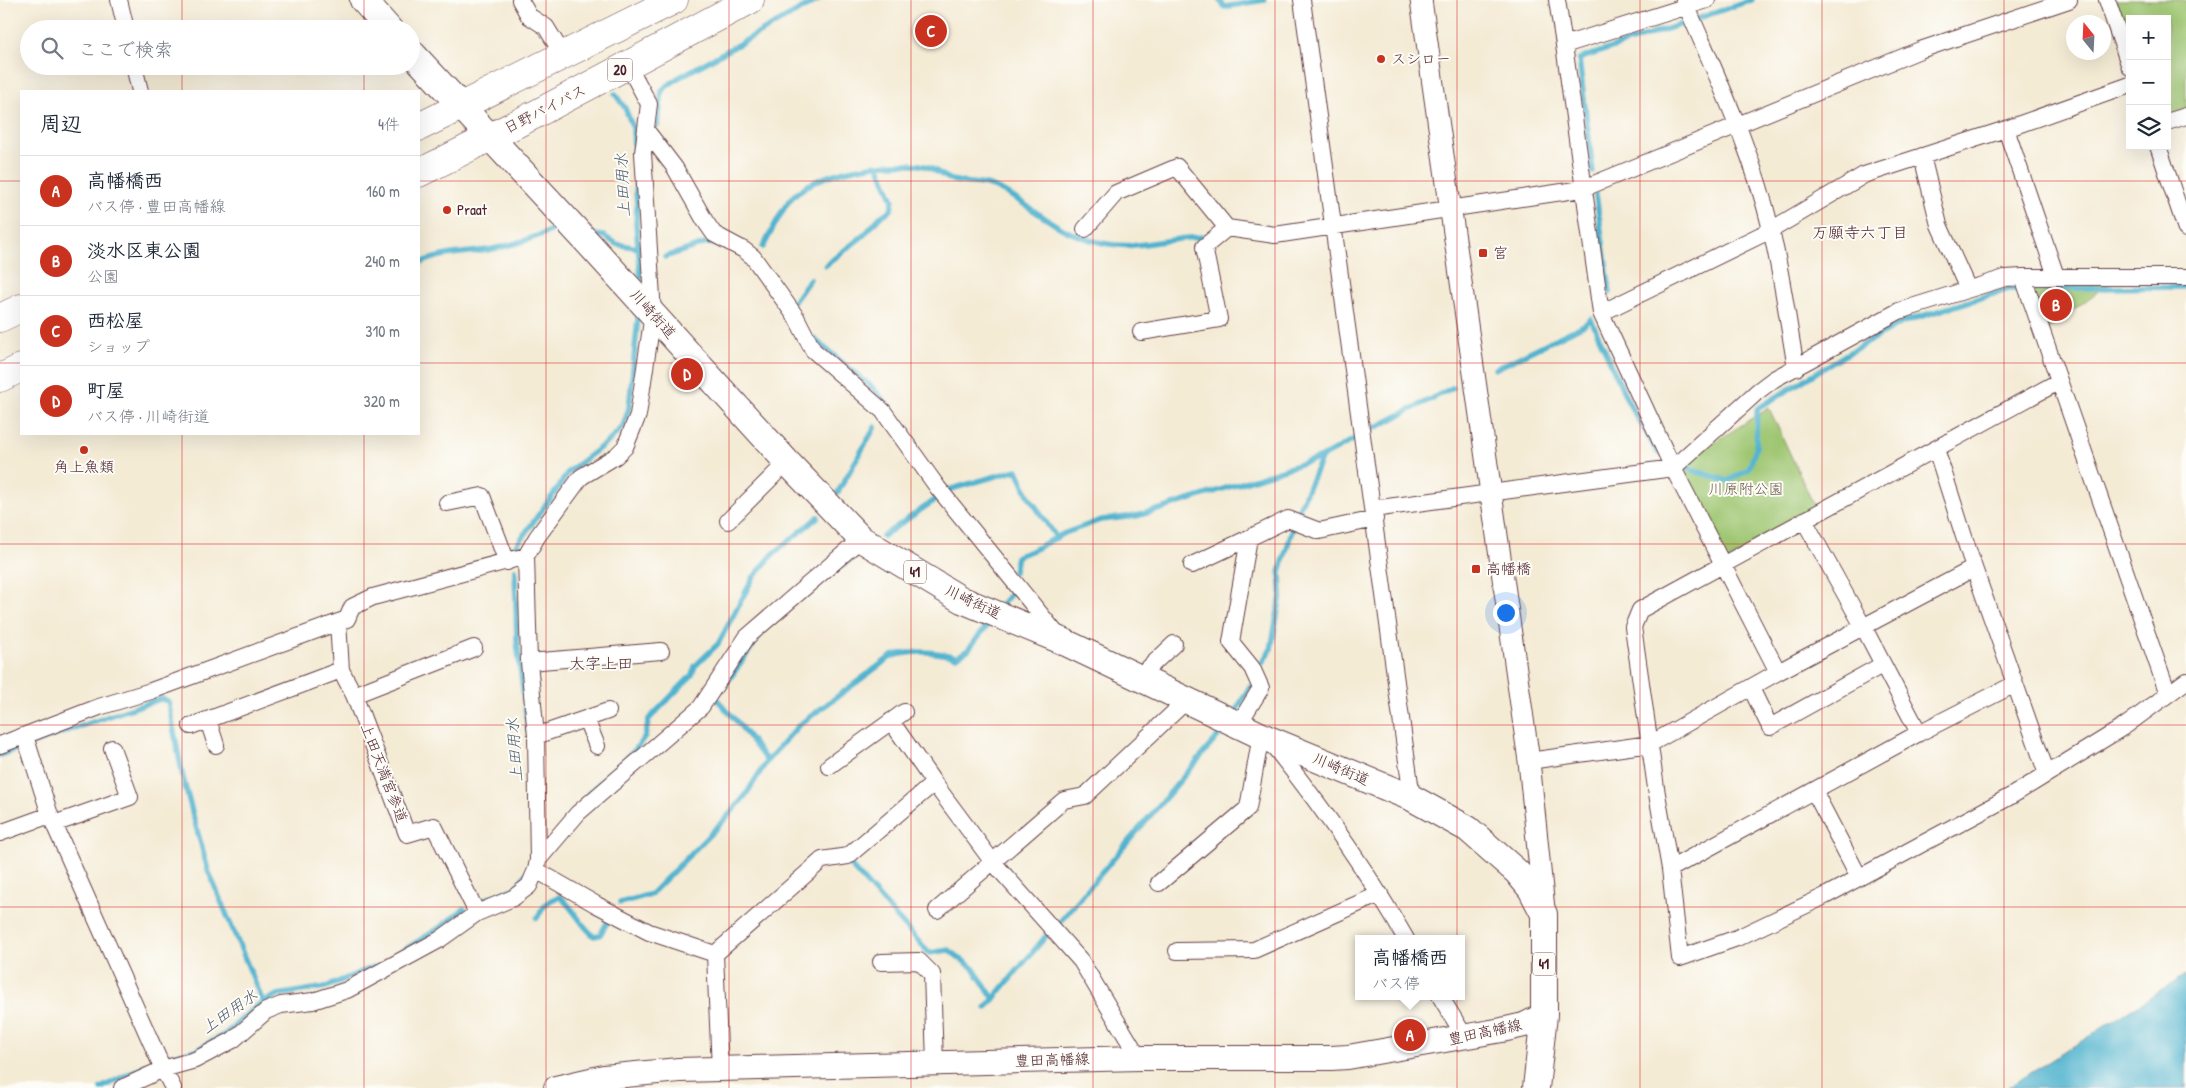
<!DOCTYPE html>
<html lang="ja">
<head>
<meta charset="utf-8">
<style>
	:root { --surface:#fff; --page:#f2f2f3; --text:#1f2937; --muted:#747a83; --line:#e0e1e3; --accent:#c8321e }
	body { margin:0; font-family:"Patrick Hand","Klee One",sans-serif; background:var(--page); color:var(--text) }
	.controls { position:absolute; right:15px; top:15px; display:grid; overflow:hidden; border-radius:0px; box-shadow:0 5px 20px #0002 }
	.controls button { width:45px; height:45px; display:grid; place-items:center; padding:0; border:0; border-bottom:1px solid var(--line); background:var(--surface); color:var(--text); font:25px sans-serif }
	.compass { position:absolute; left:2066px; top:15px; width:45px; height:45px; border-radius:50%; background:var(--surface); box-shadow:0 5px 20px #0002; rotate:342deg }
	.you { position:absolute; left:1505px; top:612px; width:18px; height:18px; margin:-12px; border:4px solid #fff; border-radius:50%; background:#1a73e8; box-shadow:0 0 0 8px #1a73e833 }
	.badge { display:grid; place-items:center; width:32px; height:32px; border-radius:50%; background:var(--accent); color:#fff; font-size:16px; font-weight:700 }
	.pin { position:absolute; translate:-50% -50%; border:2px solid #fff; box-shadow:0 1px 5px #0006 }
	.popup { position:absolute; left:1355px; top:935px; width:110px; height:65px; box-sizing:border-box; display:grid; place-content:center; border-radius:0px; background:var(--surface); filter:drop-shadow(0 1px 4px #0005); font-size:16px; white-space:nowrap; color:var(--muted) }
	.popup b { font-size:19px; color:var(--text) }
	.popup::after { content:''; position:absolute; left:50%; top:100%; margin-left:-10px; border:10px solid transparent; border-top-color:var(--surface) }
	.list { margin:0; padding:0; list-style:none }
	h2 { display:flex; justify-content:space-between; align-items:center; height:65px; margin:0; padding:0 20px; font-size:21px }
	h2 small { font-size:16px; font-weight:400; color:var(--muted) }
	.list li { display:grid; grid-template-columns:32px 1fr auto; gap:15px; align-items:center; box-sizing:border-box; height:70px; padding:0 20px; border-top:1px solid var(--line) }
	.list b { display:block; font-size:19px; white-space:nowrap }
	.list p { margin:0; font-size:16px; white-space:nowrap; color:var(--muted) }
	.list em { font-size:16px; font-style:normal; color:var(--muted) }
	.icon { flex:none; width:28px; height:28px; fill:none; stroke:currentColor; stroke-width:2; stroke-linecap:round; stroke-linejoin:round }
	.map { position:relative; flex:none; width:2186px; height:1088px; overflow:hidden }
	.search { position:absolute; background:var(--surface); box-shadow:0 5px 20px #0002; left:20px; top:20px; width:400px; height:55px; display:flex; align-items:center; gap:12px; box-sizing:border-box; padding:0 18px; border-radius:28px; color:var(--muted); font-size:19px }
	.panel { position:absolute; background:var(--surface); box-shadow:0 5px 20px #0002; left:20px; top:90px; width:400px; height:345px; border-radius:0px }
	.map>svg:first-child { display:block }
	.green { fill:#9ec671; stroke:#74724e }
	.water { fill:#51b4cf; stroke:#4e6a7d }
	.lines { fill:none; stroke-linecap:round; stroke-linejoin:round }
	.stream { stroke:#51b4cf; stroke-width:5.5 }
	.minor-casing { stroke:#643e44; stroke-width:18 }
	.tertiary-casing { stroke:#643e44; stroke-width:23 }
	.secondary-casing { stroke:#643e44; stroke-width:26 }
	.primary-casing { stroke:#643e44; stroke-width:28 }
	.trunk-casing { stroke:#643e44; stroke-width:29 }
	.minor { stroke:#fff; stroke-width:16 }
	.tertiary { stroke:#fff; stroke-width:21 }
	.secondary { stroke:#fff; stroke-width:24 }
	.primary { stroke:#fff; stroke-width:26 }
	.trunk { stroke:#fff; stroke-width:28 }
	.grid { fill:none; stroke:#d62828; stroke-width:1; stroke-opacity:0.55 }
	.poi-dot { fill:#c8321e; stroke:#fdfcf7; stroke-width:2 }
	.labels { text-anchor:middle; stroke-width:4; stroke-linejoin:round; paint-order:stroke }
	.shield { fill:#fdfcf7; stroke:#806168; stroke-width:1 }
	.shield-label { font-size:14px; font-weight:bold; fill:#4a1f2b }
	.poi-label { font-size:15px; fill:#4a1f2b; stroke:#fdfcf7; text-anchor:start }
	.street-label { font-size:15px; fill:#4a1f2b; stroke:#fdfcf7 }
	.park-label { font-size:15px; fill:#675944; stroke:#fdfcf7 }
	.water-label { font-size:16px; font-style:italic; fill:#4d5b6d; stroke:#fdfcf7 }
	.neighbourhood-label { font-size:16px; fill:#4a1f2b; stroke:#fdfcf7 }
</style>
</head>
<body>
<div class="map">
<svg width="2186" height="1088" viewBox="0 0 2186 1088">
	<rect width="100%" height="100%" fill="#fdfcf7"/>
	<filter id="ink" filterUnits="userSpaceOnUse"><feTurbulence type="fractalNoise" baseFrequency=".02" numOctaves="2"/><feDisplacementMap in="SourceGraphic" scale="10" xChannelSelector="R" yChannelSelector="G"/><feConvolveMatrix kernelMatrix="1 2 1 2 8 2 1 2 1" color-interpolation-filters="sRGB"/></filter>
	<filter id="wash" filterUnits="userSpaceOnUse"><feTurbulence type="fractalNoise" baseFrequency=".0096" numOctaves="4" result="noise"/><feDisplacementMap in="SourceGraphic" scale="20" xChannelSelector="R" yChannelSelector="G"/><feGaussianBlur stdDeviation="1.12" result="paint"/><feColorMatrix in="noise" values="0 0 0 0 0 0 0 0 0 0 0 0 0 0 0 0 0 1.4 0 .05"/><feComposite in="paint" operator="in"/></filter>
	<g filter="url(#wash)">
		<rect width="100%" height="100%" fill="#f4ebd5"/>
		<path class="green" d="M2114,0H2186V110L2167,116V19H2130V45Z
			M2023,277H2117L2042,334Z
			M1769,408L1817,512L1722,564L1673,468Z"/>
		<path class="water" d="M2186,975V1088H2007Z"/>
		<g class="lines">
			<path class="stream" d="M1219,0L1225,7L1264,0
				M615,94L625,108L633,128L637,208L636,224L641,278
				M658,125L662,90L678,78L818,0
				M1593,172L1579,59L1752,0
				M1596,195L1610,292
				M593,235L604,236L616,244L639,248
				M763,247C772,232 779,214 789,201C812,171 891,158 925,166C935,169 943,177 952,180C965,184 980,182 993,187C1023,199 1048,225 1079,236C1095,242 1117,247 1135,245C1160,243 1184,236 1210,237
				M665,257L707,243L723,245
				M419,264C439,253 465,253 488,250C513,245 535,239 558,227
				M826,265L864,235L880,217L891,210L893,200L878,165
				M793,303L810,279
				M813,338L872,387L888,405
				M1495,369L1584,325L1591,319L1628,402L1658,453
				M1373,429L1452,388
				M1679,464L1692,470L1728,481L1749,469L1756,448L1757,409L1845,355L1903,322L2009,289L2186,287
				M948,490L1017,470L1028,495L1056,537
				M838,492L875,427
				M1297,513L1322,457
				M883,536L938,498
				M515,547L558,488L568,472L610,440L623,426L629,408L638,318
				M841,566L865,550
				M515,570L517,642L528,730
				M1014,572L1017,556L1031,551L1065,533L1101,520L1136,516L1161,509L1322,457L1355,439
				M1002,604L1014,590
				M760,635L726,684L714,696L738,723L767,761
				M1260,666L1271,649L1281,594L1280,572L1293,527
				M1237,709L1250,686
				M0,755L121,712L161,699L168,701L184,782L208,870L263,1002
				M588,794L635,750L645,736L649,719L692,675L695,666L718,644L753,578L773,554L818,517
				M842,861L850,865L929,953L949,950L973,968L994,999
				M481,901L516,888L527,873
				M620,903L651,894L727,817L745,796L767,761L799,725L892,656C917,650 933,651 957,657L968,650L989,623
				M537,918C543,908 547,899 560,897C574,908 580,925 594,936L600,935L608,921
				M1058,924L1225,728
				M399,953L438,929L464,909
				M986,1008L1046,936
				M168,1057L197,1050L225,1034L257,1006L277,995L326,987L373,967
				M101,1088L148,1064"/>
		</g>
	</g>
	<g filter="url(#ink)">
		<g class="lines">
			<defs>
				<path id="minor" d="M119,0L126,29
					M520,0L529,16L546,27L563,55
					M1302,0L1412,798
					M1557,0L1564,45L1707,0
					M1684,0C1716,75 1752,149 1771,230C1782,275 1788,322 1796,368
					M2107,0L2130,67
					M1564,45L1601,313L1673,468L1778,672
					M134,66L140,91
					M2167,122L2186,116
					M2006,129L2056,276
					M646,130L675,168L705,221L714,234L744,250L753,257L796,317L813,350L883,411L938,488L1059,637
					M2158,146L2186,229
					M1922,156L1939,225L1968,289
					M1085,229L1116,193L1177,167L1227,228L1275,235L1582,189L1920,50L2069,0
					M1601,313L1771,230L1864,175L2006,129L2130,85
					M1141,332L1219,319L1204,247L1227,228
					M1936,449L1974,568
					M447,503L482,496L507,562
					M1373,509L1673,468L1758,391L1774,379L1899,311L2005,278L2023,277
					M1804,520L1864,628L1919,733
					M728,521L787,462
					M1192,565L1249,538
					M338,622L341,670L354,695L407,834L434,826L477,913
					M529,662L661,651
					M1139,677L1174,644
					M1751,688L1770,727L1882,665
					M2168,694L2023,277H2186
					M354,695L474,648
					M586,719L597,746
					M208,720L216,745
					M891,721L934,783
					M1238,725L1261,688L1252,668L1231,642L1249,538L1288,519L1319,531L1375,519
					M191,726L341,670
					M25,736L50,815L163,1069L122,1088
					M536,736L608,711
					M1271,743C1321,805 1366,869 1406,939
					M0,745L99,707L151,691L347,619L352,607L373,597L526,556
					M1529,761L1650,744L1778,672L1974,568L2047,774L2125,726L2186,681
					M829,766L904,712
					M2047,774L2011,796L1825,896L1737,938L1680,958L1670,869L1656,788L1633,627L1640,610L2058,382
					M1814,791L1859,877
					M54,824L130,797L112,748
					M0,833L50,815
					M538,860L578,813L701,707L747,637L861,539
					M1670,869L1919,733L2015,684
					M536,870L597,905L649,932L715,954
					M1159,883L1248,808L1261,735
					M937,910L1064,800L1085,796L1186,701
					M1177,951L1254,950L1380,894
					M881,962L919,961L932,974L935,1063
					M1440,996L1465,1037
					M720,1070L715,954L822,860L848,856L934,783L992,861L1081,961L1139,1058
					M173,1088L163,1069L195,1060L233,1040L266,1011L281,1005L313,1001L347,990L439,940L477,913L513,898L529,886L536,870L538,860L536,736L529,662L526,556L537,537L581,477L616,456L625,447L638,415L653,314L643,153L649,104L628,65"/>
				<path id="tertiary" d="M1421,0L1529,761L1544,909"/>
				<path id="secondary" d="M556,1088L604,1077L679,1070L1139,1058H1331L1348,1057L1502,1030L1524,1025L1544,1015"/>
				<path id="primary" d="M363,0L389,29
					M411,52L590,245L787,462L861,539L962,600L1062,641L1266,738L1412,798L1468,829L1517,872L1531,889L1544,914V1015L1536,1088"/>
				<path id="trunk" d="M419,127L674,0
					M419,173L536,114L750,0
					M0,318L21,308
					M0,378L21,368"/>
			</defs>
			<use href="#minor" class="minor-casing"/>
			<use href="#tertiary" class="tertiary-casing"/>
			<use href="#secondary" class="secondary-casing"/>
			<use href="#primary" class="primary-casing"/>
			<use href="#trunk" class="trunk-casing"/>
			<use href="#minor" class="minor"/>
			<use href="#tertiary" class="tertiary"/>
			<use href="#secondary" class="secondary"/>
			<use href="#primary" class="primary"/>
			<use href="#trunk" class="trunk"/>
		</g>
	</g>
	<path class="grid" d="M182,0V29M364,0V29M546,0V1088M729,0V1088M911,0V1088M1093,0V1088M1275,0V1088M1457,0V1088M1640,0V1088M1822,0V1088M2004,0V1088M182,66V91M364,66V91M0,181H21M419,181H2186M0,363H21M419,363H2186M182,434V1088M364,434V1088M0,544H2186M0,725H2186M0,907H2186"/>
	<g class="poi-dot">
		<circle cx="1381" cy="59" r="5"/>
		<circle cx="447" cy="210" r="5"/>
		<rect x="1478" y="248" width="10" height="10" rx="2.5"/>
		<circle cx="84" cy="450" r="5"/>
		<rect x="1471" y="564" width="10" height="10" rx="2.5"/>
	</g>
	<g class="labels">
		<g class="shield">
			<rect x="607.5" y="58.5" width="25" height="23" rx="4"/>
			<rect x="904" y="560.5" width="22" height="23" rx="4"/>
			<rect x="1533" y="952.5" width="22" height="23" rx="4"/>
		</g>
		<g class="shield-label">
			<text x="620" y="75">20</text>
			<text x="915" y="577">41</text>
			<text x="1544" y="969">41</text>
		</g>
		<g class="poi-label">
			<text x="1391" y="64">スシロー</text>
			<text x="457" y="215">Praat</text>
			<text x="1493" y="258">宮</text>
			<text x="84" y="472" text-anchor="middle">角上魚類</text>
			<text x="1486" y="574">高幡橋</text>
		</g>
		<g class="street-label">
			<text transform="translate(545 109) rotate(-27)" y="5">日野バイパス</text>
			<text transform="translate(653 314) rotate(48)" y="5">川崎街道</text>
			<text transform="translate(973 602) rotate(25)" y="5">川崎街道</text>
			<text transform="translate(1341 769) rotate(23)" y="5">川崎街道</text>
			<text transform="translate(384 773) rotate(69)" y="5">上田天満宮参道</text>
			<text transform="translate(1485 1032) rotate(-12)" y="5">豊田高幡線</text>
			<text transform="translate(1052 1060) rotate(-2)" y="5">豊田高幡線</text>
		</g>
		<g class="park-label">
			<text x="1746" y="494">川原附公園</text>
		</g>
		<g class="water-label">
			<text transform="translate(622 185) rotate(-93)" y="6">上田用水</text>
			<text transform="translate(514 750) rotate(-94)" y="6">上田用水</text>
			<text transform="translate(229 1011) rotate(-35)" y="6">上田用水</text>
		</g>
		<g class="neighbourhood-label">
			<text x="1860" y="238">万願寺六丁目</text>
			<text x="601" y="669">大字上田</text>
		</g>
	</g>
</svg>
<div class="controls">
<button>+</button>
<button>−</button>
<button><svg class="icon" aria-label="layers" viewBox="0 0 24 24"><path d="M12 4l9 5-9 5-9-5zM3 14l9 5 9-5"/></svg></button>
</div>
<svg class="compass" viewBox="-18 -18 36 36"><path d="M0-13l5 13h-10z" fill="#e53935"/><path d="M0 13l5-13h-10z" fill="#747a83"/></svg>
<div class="you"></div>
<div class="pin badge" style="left:1410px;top:1035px">A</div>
<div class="popup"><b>高幡橋西</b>バス停</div>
<div class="pin badge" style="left:2056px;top:305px">B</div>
<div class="pin badge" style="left:931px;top:31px">C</div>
<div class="pin badge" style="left:687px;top:374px">D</div>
<div class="search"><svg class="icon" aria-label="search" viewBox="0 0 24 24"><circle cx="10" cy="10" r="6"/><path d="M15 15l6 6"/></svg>ここで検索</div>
<section class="panel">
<h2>周辺<small>4件</small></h2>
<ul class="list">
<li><span class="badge">A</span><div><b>高幡橋西</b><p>バス停 · 豊田高幡線</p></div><em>160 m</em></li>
<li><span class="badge">B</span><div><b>淡水区東公園</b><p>公園</p></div><em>240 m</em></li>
<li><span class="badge">C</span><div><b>西松屋</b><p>ショップ</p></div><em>310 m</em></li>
<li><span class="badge">D</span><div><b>町屋</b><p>バス停 · 川崎街道</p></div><em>320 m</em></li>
</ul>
</section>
</div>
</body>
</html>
